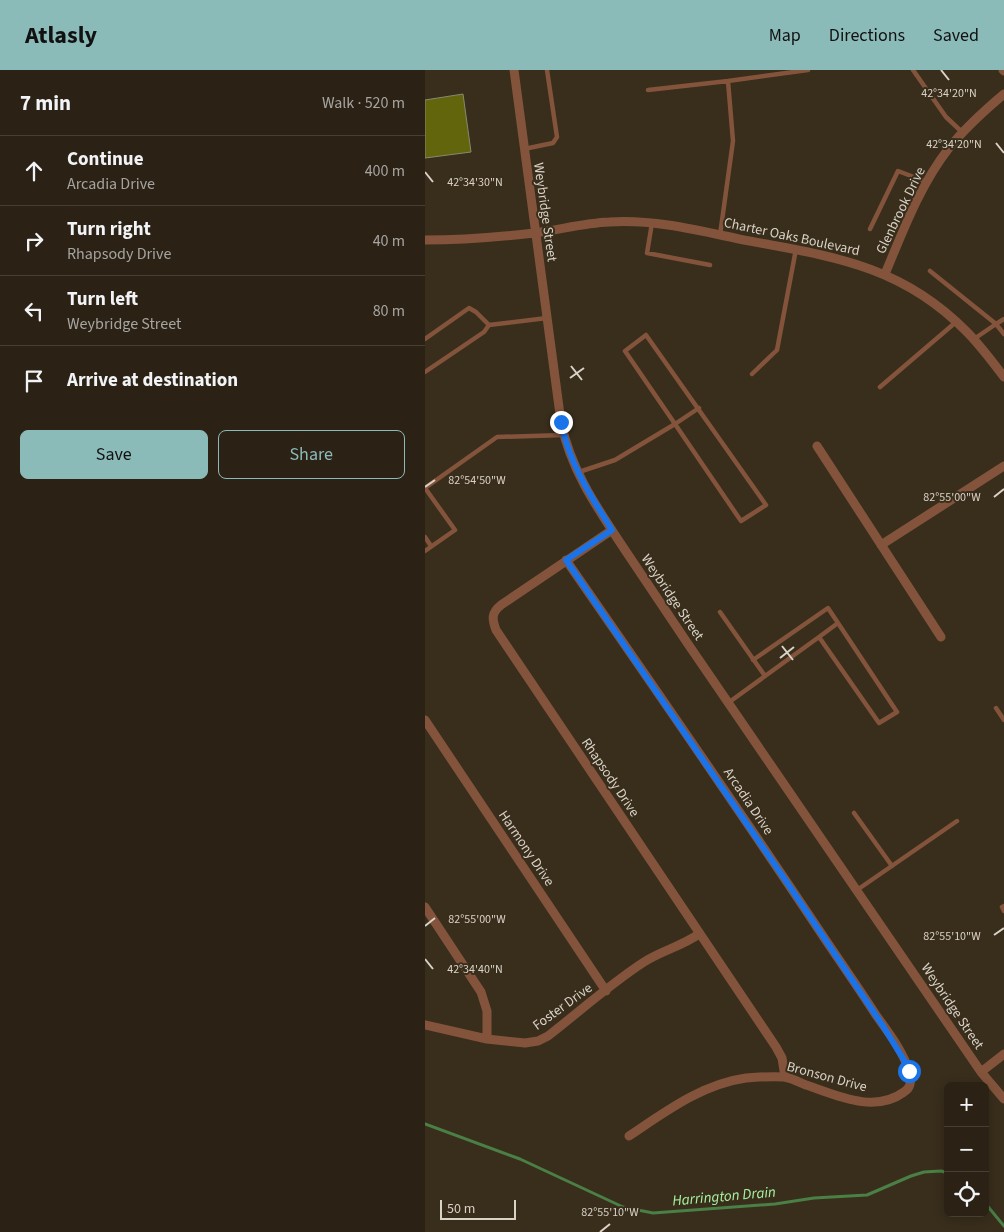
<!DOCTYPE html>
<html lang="en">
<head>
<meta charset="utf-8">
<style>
	:root { --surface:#2b2215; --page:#332a1e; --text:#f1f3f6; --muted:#a6a4a0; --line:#473f34; --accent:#8bbbb9 }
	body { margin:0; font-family:"Source Sans 3",sans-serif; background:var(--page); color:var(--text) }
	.controls { position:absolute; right:15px; bottom:15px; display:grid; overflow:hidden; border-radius:8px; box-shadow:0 2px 12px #0003 }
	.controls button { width:45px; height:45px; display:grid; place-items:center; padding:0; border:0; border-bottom:1px solid var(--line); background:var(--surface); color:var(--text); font:25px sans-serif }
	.scale { position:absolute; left:15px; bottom:12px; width:76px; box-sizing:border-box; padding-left:5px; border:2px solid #d9d2c7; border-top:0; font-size:14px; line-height:18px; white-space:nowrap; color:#d9d2c7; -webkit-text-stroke:4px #392e1c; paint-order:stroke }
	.stop { position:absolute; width:15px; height:15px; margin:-11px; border:4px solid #1a73e8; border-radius:50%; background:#fff }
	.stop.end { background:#1a73e8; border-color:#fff; box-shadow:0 1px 5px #0008 }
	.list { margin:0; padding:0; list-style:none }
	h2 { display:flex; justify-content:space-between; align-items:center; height:65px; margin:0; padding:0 20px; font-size:21px }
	h2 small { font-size:16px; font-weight:400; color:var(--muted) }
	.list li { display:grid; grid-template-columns:32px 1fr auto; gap:15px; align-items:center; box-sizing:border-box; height:70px; padding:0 20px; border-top:1px solid var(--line) }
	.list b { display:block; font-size:19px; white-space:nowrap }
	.list p { margin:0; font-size:16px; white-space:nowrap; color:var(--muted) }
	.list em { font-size:16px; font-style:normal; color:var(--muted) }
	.actions { display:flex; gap:10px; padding:15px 20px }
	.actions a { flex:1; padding:11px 0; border:1px solid var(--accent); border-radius:8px; text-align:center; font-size:18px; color:var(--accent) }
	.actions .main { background:var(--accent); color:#111 }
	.icon { flex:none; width:28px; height:28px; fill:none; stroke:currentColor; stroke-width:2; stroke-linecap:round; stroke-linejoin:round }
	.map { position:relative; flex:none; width:579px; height:1162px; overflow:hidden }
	header { display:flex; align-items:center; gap:30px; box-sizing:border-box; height:70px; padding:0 25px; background:var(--accent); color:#111 }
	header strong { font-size:24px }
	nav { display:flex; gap:28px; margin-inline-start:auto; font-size:18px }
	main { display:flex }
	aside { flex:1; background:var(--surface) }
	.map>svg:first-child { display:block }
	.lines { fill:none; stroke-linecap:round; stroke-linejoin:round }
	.stream { stroke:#4a7f46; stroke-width:3 }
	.building { fill:#63650c; stroke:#878972 }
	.lane { stroke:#83543b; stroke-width:4.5 }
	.street { stroke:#83543b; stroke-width:9 }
	.route { stroke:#1a73e8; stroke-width:6 }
	.ticks { fill:none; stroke:#d9d2c7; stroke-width:2 }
	.labels { text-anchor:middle; stroke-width:4; stroke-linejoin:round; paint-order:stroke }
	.street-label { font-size:14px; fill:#d9d2c7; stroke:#392e1c }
	.water-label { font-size:15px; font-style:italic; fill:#a8f3a2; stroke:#392e1c }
	.ticks-label { font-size:12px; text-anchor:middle; fill:#d9d2c7; stroke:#392e1c; stroke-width:4; stroke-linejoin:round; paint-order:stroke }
</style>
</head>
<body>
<header>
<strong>Atlasly</strong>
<nav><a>Map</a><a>Directions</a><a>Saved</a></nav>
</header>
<main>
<aside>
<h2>7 min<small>Walk · 520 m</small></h2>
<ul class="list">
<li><svg class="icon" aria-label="ahead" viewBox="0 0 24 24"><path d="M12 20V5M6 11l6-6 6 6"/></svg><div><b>Continue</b><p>Arcadia Drive</p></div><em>400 m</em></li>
<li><svg class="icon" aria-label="right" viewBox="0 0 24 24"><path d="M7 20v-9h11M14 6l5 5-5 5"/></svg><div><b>Turn right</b><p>Rhapsody Drive</p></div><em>40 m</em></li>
<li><svg class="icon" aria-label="left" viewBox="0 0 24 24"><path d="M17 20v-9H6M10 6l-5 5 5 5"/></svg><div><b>Turn left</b><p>Weybridge Street</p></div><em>80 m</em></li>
<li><svg class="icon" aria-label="arrive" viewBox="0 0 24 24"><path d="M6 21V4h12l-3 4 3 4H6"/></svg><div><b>Arrive at destination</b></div></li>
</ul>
<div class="actions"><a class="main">Save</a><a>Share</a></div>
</aside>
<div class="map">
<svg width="579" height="1162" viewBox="0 0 579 1162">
	<rect width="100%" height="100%" fill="#392e1c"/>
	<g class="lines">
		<path class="stream" d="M0,1054L95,1089L198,1137L228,1143L350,1134L389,1128L442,1125L486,1106L499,1102L516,1101L523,1103
			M560,1133L579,1156"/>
	</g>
	<path class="building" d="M38,24L46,82L0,88V30Z"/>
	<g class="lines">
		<path class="lane" d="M488,0L521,47L538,63
			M303,11L383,0
			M223,20L303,11L308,71L295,165
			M99,79L128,73L132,67L122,0
			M227,153L222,183L285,195
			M445,159L473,101L502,112
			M505,201L571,254L579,249
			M64,255L122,248
			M0,269L44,238L51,242L64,255
			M549,269L571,254L579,264
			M0,302L59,262L64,255
			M327,304L352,280L371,179
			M455,317L531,252
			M154,402L190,390L250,354L200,281L221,265L341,435L316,451L250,354L274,338
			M0,418L72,367L139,365
			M0,467L6,476
			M0,481L30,460L0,418
			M295,542L340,606
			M328,590L403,538L413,553
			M303,633L394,567L454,653L472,642L413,553L394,567
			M571,638L579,650
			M429,743L467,796
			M432,820L532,751
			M579,836L577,837L579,841"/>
		<path class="street" d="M89,0L136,352C146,402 175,442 202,483C223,514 243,544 263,574C360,717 459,859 556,1002L579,1029
			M578,0L579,1
			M0,170C36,170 73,167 109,163C134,160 159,153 184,152C228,149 272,160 314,169C403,186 474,193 541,261C555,275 567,291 579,307
			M460,204C478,161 495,115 524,78C540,58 560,40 579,24
			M392,376L516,567
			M187,460L76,535C66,543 67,549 71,560L351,977L357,988L360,1007
			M456,475L579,396
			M141,490C227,614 313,738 396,863C414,890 433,917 451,945C463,962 478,981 484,1001C486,1010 487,1017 479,1022C449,1044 411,1025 381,1015C374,1012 366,1008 359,1007C347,1006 333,1007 321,1008C277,1014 240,1042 204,1066
			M0,650L181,921
			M0,837L56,922L62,941V969
			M0,955L62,969L100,973L113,971L123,966C154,942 185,914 219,892C236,881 257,876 274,864
			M556,1002L579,984"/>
	</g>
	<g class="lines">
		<path class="route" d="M136,352C144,393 165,425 187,460L141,490L361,811L458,956L479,990L484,1001"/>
	</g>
	<path class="ticks" d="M516,0L524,10M571,73L579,83M0,102L8,112M146,296L157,310M145,308L159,298M0,417L10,410M569,427L579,419M357,576L368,590M355,588L369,577M0,856L10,848M569,865L579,858M0,889L8,899M175,1162L185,1154"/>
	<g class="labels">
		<g class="street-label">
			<text transform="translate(475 140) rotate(-64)" y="5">Glenbrook Drive</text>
			<text transform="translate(121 142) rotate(82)" y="5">Weybridge Street</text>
			<text transform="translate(367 166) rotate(12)" y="5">Charter Oaks Boulevard</text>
			<text transform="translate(248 527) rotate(56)" y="5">Weybridge Street</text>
			<text transform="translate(186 707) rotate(56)" y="5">Rhapsody Drive</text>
			<text transform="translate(324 731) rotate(56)" y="5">Arcadia Drive</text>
			<text transform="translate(102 778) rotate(56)" y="5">Harmony Drive</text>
			<text transform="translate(137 936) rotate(-36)" y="5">Foster Drive</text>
			<text transform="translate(528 936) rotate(56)" y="5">Weybridge Street</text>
			<text transform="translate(402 1006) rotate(15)" y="5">Bronson Drive</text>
		</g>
		<g class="water-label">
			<text transform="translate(299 1126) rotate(-5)" y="5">Harrington Drain</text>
		</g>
	</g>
	<g class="ticks-label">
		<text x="524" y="27">42°34'20"N</text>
		<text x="529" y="78">42°34'20"N</text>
		<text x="50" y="116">42°34'30"N</text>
		<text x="52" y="414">82°54'50"W</text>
		<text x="527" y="431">82°55'00"W</text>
		<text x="52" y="853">82°55'00"W</text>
		<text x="527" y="870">82°55'10"W</text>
		<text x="50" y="903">42°34'40"N</text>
		<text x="185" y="1146">82°55'10"W</text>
	</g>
</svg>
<div class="controls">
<button>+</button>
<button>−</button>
<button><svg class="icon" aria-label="locate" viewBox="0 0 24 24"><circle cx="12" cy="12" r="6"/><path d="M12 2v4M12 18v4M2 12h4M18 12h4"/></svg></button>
</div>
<div class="scale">50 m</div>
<div class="stop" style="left:484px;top:1001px"></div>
<div class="stop end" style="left:136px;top:352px"></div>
</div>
</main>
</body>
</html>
